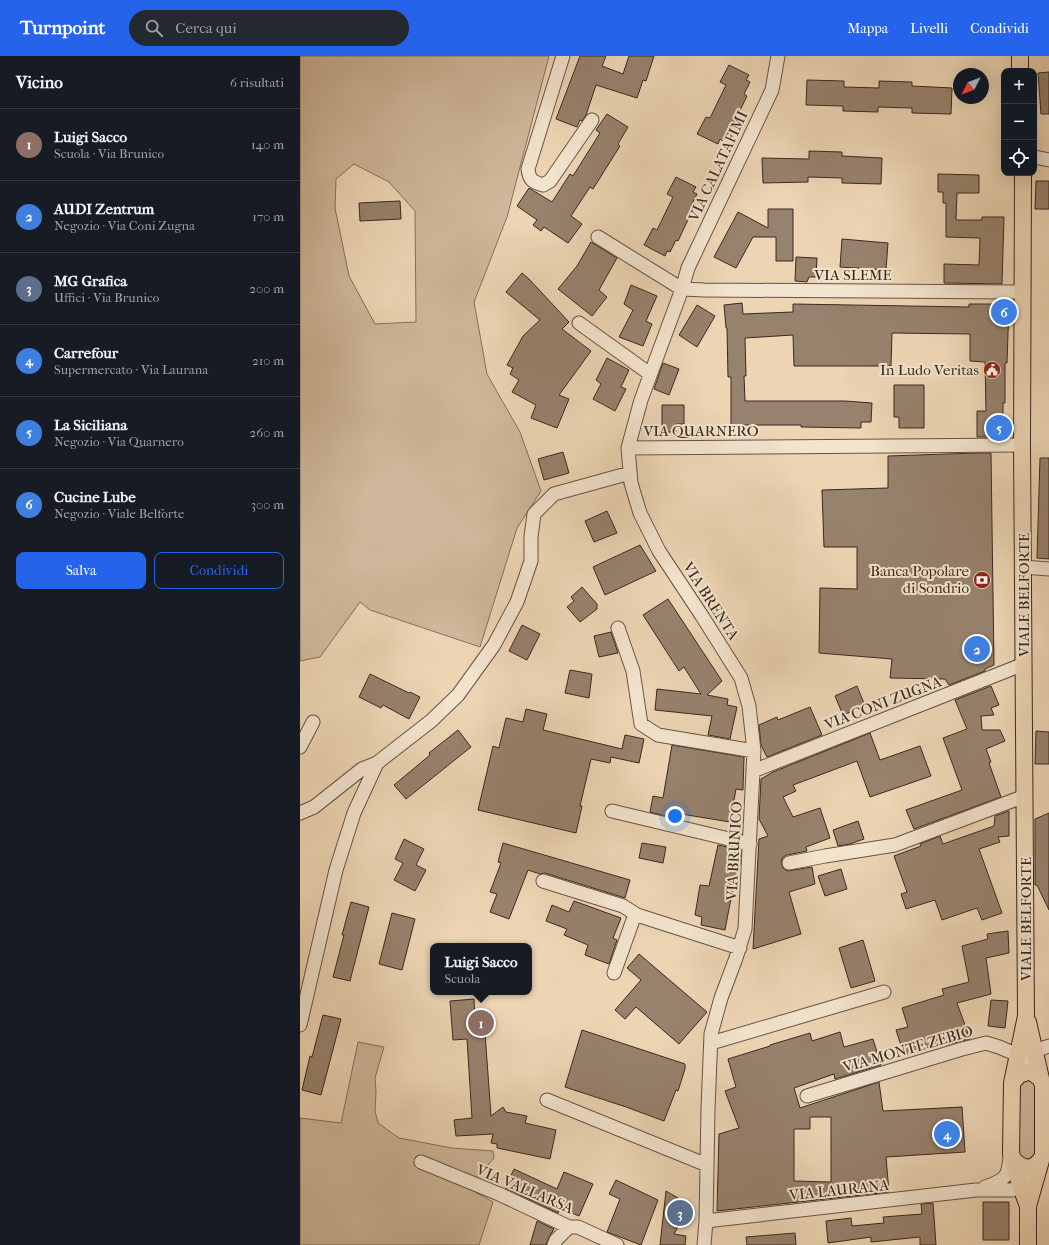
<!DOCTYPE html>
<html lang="it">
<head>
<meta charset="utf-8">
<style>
	:root { --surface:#171b24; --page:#242831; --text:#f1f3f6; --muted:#9ea1a6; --line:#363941; --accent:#2563eb }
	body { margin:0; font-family:"IM FELL French Canon",serif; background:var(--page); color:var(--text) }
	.controls { position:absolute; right:12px; top:12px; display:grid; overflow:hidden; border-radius:8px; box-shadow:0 4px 16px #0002 }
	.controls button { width:36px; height:36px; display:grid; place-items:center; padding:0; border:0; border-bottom:1px solid var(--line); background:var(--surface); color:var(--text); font:20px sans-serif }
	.compass { position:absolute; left:653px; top:12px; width:36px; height:36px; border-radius:50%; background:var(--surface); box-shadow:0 4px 16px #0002; rotate:228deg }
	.you { position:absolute; left:375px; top:760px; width:14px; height:14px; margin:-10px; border:3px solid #fff; border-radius:50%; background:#1a73e8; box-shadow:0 0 0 6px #1a73e833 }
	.badge { display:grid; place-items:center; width:26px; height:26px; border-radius:50%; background:var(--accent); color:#fff; font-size:13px; font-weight:700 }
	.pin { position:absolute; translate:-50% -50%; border:2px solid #fff; box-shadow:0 1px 4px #0006 }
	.popup { position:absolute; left:130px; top:887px; width:102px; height:52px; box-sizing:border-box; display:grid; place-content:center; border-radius:8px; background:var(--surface); filter:drop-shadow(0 1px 3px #0005); font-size:13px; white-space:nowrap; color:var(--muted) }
	.popup b { font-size:15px; color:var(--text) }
	.popup::after { content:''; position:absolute; left:50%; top:100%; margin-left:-8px; border:8px solid transparent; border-top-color:var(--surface) }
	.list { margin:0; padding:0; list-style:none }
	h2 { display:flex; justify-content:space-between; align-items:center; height:52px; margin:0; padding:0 16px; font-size:17px }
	h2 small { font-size:13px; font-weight:400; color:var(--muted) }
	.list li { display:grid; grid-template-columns:26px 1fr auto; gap:12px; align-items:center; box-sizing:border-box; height:72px; padding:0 16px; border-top:1px solid var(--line) }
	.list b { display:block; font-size:15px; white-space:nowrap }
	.list p { margin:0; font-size:13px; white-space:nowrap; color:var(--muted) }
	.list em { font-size:13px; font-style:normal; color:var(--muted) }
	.actions { display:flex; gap:8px; padding:12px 16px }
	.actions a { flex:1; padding:9px 0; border:1px solid var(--accent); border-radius:8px; text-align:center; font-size:14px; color:var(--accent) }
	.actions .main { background:var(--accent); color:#fff }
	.icon { flex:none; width:22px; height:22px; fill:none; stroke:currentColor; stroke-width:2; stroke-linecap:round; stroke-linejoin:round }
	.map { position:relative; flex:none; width:749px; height:1189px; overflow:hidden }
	header { display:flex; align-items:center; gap:24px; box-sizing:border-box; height:56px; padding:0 20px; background:var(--accent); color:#fff }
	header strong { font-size:19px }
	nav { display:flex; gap:22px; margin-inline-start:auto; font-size:14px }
	.search { width:280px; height:36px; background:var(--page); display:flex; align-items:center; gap:10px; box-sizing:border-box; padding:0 14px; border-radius:22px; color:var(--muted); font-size:15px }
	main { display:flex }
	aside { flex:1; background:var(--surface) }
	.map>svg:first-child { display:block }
	.green { fill:#cfb89b; stroke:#84705e; fill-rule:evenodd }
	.building { fill:#97826d; stroke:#3a2820; fill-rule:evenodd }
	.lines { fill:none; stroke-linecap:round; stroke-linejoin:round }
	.minor-casing { stroke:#675345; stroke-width:15 }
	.major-casing { stroke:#3a2820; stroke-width:18 }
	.minor { stroke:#f3e4ce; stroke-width:13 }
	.major { stroke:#edd5b4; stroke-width:16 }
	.labels { text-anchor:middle; stroke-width:4; stroke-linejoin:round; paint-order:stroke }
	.street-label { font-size:15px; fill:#3a2820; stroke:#f3e4ce }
	.poi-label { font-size:15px; fill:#3a2820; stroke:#f3e4ce; text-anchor:end }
</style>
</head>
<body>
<header>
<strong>Turnpoint</strong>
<div class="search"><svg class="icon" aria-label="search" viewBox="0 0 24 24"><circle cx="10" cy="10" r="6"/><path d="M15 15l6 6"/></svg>Cerca qui</div>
<nav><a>Mappa</a><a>Livelli</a><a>Condividi</a></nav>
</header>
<main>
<aside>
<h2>Vicino<small>6 risultati</small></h2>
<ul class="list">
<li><span class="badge" style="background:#8d6e63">1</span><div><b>Luigi Sacco</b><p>Scuola · Via Brunico</p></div><em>140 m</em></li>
<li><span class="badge" style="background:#3f7fe0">2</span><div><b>AUDI Zentrum</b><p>Negozio · Via Coni Zugna</p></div><em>170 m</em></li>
<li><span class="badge" style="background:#5c6f8a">3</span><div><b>MG Grafica</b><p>Uffici · Via Brunico</p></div><em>200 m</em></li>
<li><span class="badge" style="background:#3f7fe0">4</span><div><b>Carrefour</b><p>Supermercato · Via Laurana</p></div><em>210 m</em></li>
<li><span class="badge" style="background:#3f7fe0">5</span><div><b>La Siciliana</b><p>Negozio · Via Quarnero</p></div><em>260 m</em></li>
<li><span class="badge" style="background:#3f7fe0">6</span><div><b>Cucine Lube</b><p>Negozio · Viale Belforte</p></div><em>300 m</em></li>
</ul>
<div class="actions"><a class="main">Salva</a><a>Condividi</a></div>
</aside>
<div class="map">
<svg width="749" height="1189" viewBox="0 0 749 1189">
	<rect width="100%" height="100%" fill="#edd5b4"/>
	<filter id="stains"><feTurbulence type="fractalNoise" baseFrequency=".005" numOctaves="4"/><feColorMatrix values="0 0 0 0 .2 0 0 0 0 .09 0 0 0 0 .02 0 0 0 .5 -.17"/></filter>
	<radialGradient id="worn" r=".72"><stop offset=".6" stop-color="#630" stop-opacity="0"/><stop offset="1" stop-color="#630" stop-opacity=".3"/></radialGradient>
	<path class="green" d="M0,0H249L207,161L174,246L187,318L220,376L241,435L217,472L180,591L70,554L60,546L20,601L0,605ZM54,108L89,126L115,155L116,266L75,268L49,220L35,152L36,123Z
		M58,986L84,991L75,1022L76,1035L75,1055L78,1067L99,1082L152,1092L193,1095L194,1102L168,1132L193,1146L179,1189H0V1062L41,1067Z
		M724,1024H731L736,1030L735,1097C732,1104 729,1104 721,1102L719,1098V1029Z"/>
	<path class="building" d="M280,0H306L302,10L323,18L329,0H354L346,25L343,24L337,42L296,29L286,59L282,65L280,64L277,71L256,63Z
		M429,9L449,19L446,24L450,26L444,38L447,40L431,73L429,72L423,85L420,83L418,88L397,78L406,61L410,62L426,29L420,26Z
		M749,16V58H741L738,17Z
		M507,24L544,25V31L579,32V25L612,26V30L652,32L651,58L612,57V52L578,51V56L543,55V50L506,49Z
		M307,58L328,71L318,88L320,90L293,133L290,131L271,160L282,168L268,187L244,171L241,175L233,169L237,164L217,150L229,132L252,146L270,118L273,120L300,77L296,74Z
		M509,95L542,96V100L582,102L581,128L542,127V122L508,121V126L463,127L462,102L509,103Z
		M638,118L679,119V137H657L656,164H682V161H704L702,228L644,227V208L679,209L680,182L646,181V147H643V136H638Z
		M376,121L396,131L393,136L397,138L391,150L394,151L378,185L376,184L370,196L367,195L365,200L344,189L353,172L357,174L373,141L367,138Z
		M736,125H749V153H735Z
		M100,145L101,163L60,165L59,147Z
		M468,153H493V205H476V181H453L436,212L414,201L438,156L468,172Z
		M542,183L588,187L586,214L540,211Z
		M291,186L317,202L299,234L307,241L292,260L258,233L277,210Z
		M496,201L517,202L516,221H509L507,226L495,225Z
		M222,217L229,223L269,266L262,273L291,295L259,339L269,343L257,372L231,362L236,349L212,336L219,324L210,318L213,312L207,309L223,280L240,264L206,236Z
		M331,229L357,240L346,265L352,268L343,290L319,281L333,254L324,248Z
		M442,247L443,258L493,256V248L669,251V248H709L707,307H705V347H703V381H677V355H686L685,306L670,305V278L592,277L591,310H494L493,279L445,282L446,320H444L445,345H545L572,347L571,366H561V372L501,371V369H431V321H428L427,272H426L424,249Z
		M397,249L415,260L397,291L379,279Z
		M307,302L329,314L321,331L326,333L315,355L293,343L301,328L296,324Z
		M363,307L379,313L369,339L354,333Z
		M594,329H624V372H599V361H594Z
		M362,349H384V368H376V376H362Z
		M263,396L269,417L244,424L238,403Z
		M677,397H691L694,609L685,613V615L649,629L645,623L590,622L592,603L519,597L520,532L557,533V491H524L522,434L588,432V400Z
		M740,402H749V503L737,502Z
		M307,455L317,477L294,486L285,465Z
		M340,489L356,515L305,539L293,511Z
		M282,531L297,548V553L280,566L267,551L274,545L271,541Z
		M368,543L422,625L407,639L428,643L427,649L437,651L430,683L408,679L412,660L355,654L357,633L401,638L384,611L379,615L343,559Z
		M222,569L240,578L227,604L209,595Z
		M311,576L318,597L299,601L294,580Z
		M270,614L292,618L289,642L265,637Z
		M70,618L109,637L110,636L120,641L109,663L83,649L81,652L59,641Z
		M557,630L565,650L543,659L535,640Z
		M691,630L699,649L691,652L694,659L681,660L682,674H700L705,685L686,693L691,706L689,707L701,741L614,773L606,754L662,734L643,682L667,673L655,644Z
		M510,651L522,679L467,701L461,689L459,669L477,661L478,664Z
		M226,653L247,658L243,674L322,693L325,679L344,683L339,707L311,701L310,707L291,703L280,750H282L276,777L178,754L193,690L199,692L206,662L223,666Z
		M158,674L171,691L106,743L94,729L130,699L129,697Z
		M736,675L749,676V708H735Z
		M570,677L580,704L620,690L631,720L570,741L557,705L493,729L496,735L483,741L493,761L520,752L530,782L506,791L507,795L487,799L483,801L481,805L483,812L487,815L512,811L515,828L489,836L501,878L453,893L459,783L468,780L459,763L461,723L473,716Z
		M372,689L444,701L443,734L436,733L430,766L375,757L374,762L350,756L353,740L363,742Z
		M709,755V780L698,781L700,786L679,793L702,857L682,864L677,852L642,864L635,844L606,853L601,838L607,836L594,800L621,790L620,788L640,780L643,788L694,770L695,760Z
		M749,757V854L737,829H735V763Z
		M558,765L564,783L550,788L538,790L533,774Z
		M104,783L124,793L116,809L126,814L115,835L94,824L103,807L95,803Z
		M203,787L330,824L325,842L245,817L240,818L228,814L209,863L190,856L197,838L190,836L201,807L198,806Z
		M342,787L366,791L363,807L339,802Z
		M418,789L441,794V803L437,821H435L425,874L401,869L402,861L395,859L400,829L409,830Z
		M541,813L547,833L525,840L518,820Z
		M274,845L321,862L313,882L317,884L309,908L285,899L288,889L264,879L267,873L246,865L252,849L269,856Z
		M51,846L69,851L50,925L33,921L44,879H42Z
		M92,857L115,863L102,914L79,908Z
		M708,875L709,897L686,902L691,938L657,947L670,983L646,989L645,986L604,999L596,974L608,971L602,952L644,939L642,933L669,926L662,890L688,883L687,878Z
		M563,884L575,925L551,932L539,892Z
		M339,898L407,956L379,988L336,951L325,963L315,954L341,924L327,912Z
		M174,943L175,964L184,963L191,1060L203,1051L206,1056L227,1060L225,1067L256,1074L250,1103L197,1092V1088L191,1087L193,1078L156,1080L154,1064L172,1062L167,983L153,984L150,945Z
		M691,944L708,945L705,972L688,970Z
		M23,959L41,963L21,1039L2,1034L10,1000L12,1001Z
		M282,974L385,1008V1013L378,1035L376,1034L364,1065L326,1051L265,1031Z
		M540,976L544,991L573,983L581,1009L535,1023L534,1018L494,1032L500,1052L579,1026L583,1055L662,1051L665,1096L586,1101L589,1136L417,1155L419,1078L439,1072L425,1035L436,1031L428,1003L470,990V989L510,977L512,985ZM510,1061H531V1126L494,1125V1073H510Z
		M214,1113L257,1133L264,1116L293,1128L279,1160L260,1152L258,1157L205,1132Z
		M316,1124L358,1144L341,1189L307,1176L320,1143L309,1138Z
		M366,1135L390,1149L374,1178L386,1180L385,1189H360Z
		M683,1146H709V1184H683Z
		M633,1147L636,1189H620V1181L571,1186V1181L528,1187L526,1165L551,1162L552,1170L584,1167L583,1161L622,1158L621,1148Z
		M237,1165L254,1173L249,1181L246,1189H230Z
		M495,1177L496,1189H447L446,1181Z"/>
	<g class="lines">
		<defs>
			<path id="minor" d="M263,0L228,113C229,124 233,126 243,129L250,125L292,64
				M734,101L749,104
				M298,181L382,233L404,234L723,236
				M279,267L350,318
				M328,392L341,344L382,233L388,212L472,34L478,0
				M723,511L749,513
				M318,572L333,615L341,668L358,679L454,695
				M0,691L13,666
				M453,715L724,608
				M312,755L450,788
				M0,757L14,751L62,713L77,707
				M489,807L525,800L595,789L725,740
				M243,825L323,850L337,859
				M314,917L333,864L337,859L440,892
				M0,969L36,814L54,757L77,707L131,665L158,639L194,589L217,546L231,505V481L234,458L254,438L330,417
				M411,987L584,936
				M715,1015C723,1005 736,993 749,990
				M507,1040L662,993L686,987L699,991L718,999
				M247,1044L407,1109
				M121,1106L199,1138L269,1171H278L317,1189
				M685,1131C706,1124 709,1120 710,1099
				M406,1165L676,1134H712L728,1125
				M254,1189L256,1184L269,1171
				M404,1189L406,1165L408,1053L411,978L421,942L436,902L445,873L454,695L449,650L441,622L402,560L359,495L340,457L331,427L328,392L722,389"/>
			<path id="major" d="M720,0V15
				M728,966L742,1027
				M712,1027L726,960L722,389L723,117
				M712,1102C723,1115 734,1115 743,1100V1028L741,1023L730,1015L719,1019L712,1027L711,1097L720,1129L728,1150V1189
				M728,1150L742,1101"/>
		</defs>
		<use href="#minor" class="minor-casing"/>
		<use href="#major" class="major-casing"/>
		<use href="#minor" class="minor"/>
		<use href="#major" class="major"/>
	</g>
	<defs>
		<symbol id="civic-disc" viewBox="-11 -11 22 22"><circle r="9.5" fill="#8f2418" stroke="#f3e4ce"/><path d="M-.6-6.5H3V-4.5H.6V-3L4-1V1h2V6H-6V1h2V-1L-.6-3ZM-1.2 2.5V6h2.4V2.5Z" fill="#fff"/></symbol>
		<symbol id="bank-disc" viewBox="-11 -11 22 22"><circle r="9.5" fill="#8f2418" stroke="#f3e4ce"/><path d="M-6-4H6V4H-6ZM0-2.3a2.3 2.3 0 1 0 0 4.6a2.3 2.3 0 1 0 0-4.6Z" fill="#fff"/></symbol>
	</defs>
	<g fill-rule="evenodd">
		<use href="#civic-disc" x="682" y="304" width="20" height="20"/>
		<use href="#bank-disc" x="672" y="514" width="20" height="20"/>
	</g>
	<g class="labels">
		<g class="street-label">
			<text transform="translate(418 110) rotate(-65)" y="5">VIA CALATAFIMI</text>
			<text x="553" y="224">VIA SLEME</text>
			<text x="401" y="380">VIA QUARNERO</text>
			<text transform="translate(724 539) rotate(-90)" y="5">VIALE BELFORTE</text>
			<text transform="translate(411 545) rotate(57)" y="5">VIA BRENTA</text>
			<text transform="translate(583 647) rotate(-21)" y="5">VIA CONI ZUGNA</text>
			<text transform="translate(434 795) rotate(-87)" y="5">VIA BRUNICO</text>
			<text transform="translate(726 863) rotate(-90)" y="5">VIALE BELFORTE</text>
			<text transform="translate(608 993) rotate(-16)" y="5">VIA MONTE ZEBIO</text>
			<text transform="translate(225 1133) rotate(23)" y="5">VIA VALLARSA</text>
			<text transform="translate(539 1134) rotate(-6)" y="5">VIA LAURANA</text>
		</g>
		<g class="poi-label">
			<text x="679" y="319">In Ludo Veritas</text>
			<text x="669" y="520">Banca Popolare<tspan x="669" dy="17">di Sondrio</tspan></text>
		</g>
	</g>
	<rect width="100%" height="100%" filter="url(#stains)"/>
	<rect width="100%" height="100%" fill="url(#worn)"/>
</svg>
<div class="controls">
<button>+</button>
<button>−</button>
<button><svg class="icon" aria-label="locate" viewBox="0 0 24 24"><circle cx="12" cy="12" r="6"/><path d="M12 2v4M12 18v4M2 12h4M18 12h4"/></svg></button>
</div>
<svg class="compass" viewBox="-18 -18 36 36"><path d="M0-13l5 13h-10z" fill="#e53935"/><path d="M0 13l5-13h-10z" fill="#9ea1a6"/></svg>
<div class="you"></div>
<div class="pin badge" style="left:181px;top:967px;background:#8d6e63">1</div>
<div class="popup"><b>Luigi Sacco</b>Scuola</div>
<div class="pin badge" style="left:677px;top:593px;background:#3f7fe0">2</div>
<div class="pin badge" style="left:380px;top:1157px;background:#5c6f8a">3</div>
<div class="pin badge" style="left:647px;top:1078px;background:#3f7fe0">4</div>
<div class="pin badge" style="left:699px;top:372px;background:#3f7fe0">5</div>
<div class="pin badge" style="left:704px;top:256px;background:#3f7fe0">6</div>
</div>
</main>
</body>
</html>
